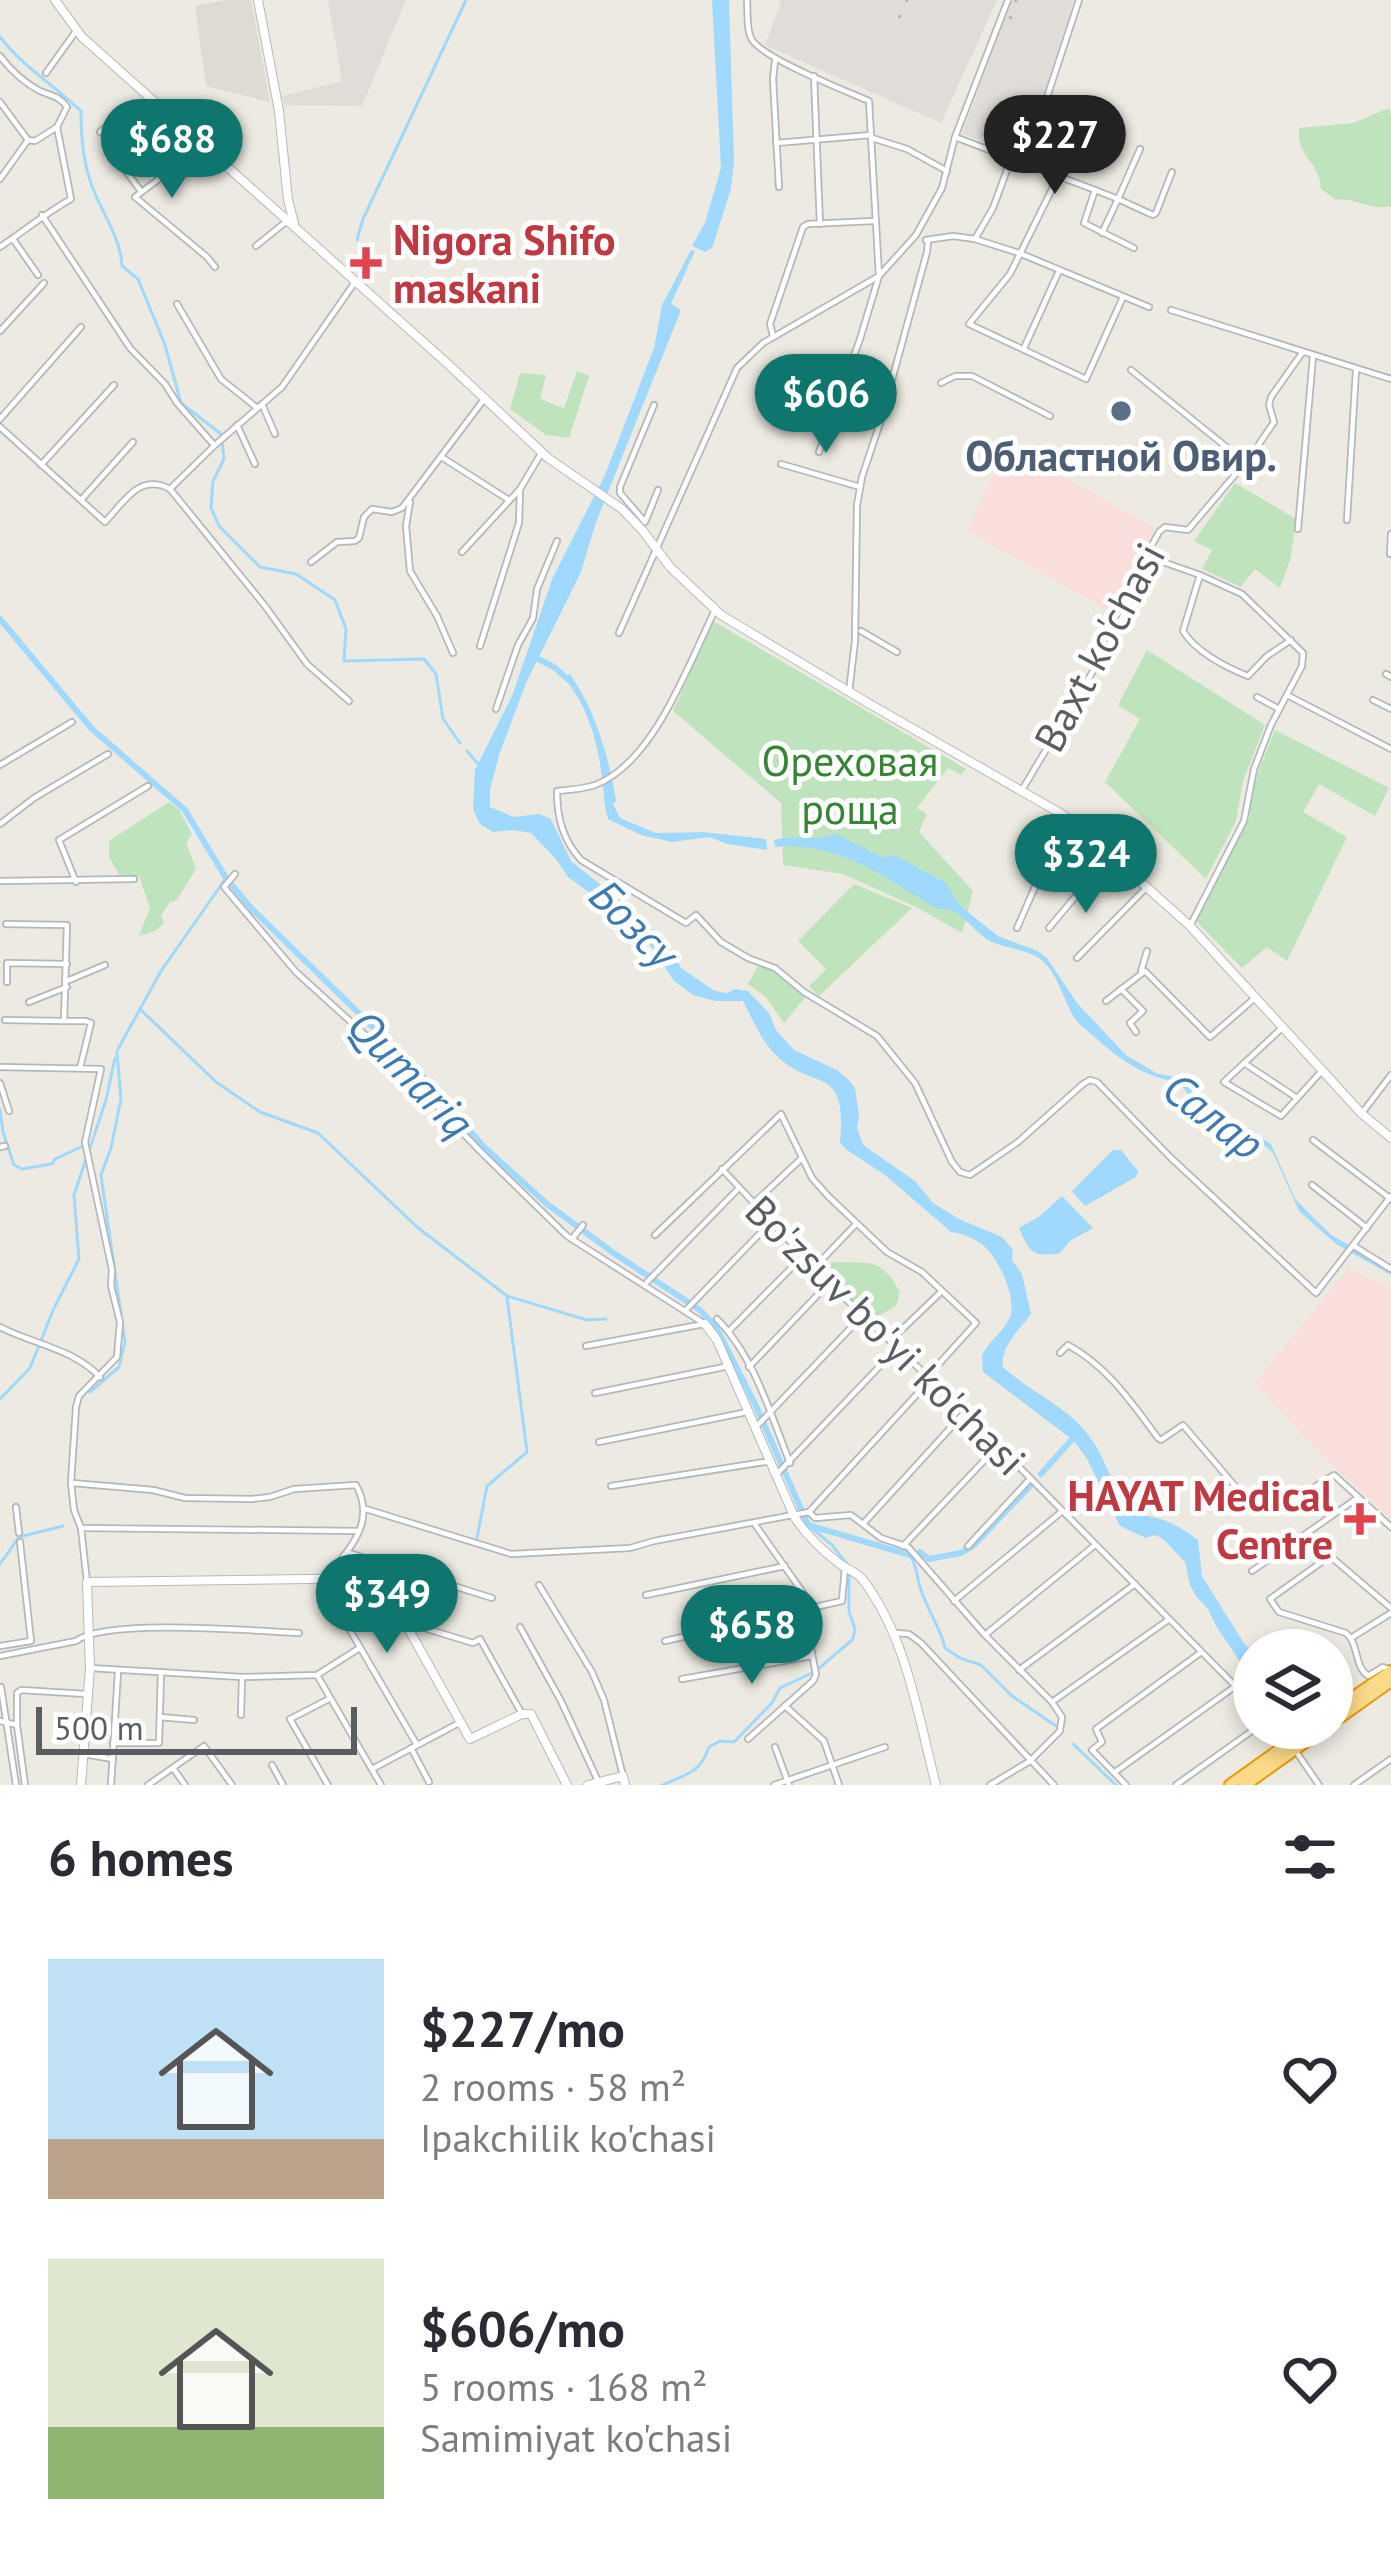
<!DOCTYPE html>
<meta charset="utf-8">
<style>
body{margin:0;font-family:"PT Sans",sans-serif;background:#f7f7f7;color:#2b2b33;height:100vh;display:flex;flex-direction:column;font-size:45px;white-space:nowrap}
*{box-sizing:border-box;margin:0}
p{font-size:39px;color:#7c7c81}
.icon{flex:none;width:66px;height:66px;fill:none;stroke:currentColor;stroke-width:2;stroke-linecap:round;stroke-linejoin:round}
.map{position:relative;height:1785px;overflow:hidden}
.side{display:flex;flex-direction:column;background:#fff;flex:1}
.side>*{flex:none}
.controls{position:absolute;left:1233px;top:1629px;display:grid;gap:24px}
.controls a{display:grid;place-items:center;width:120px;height:120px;border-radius:50%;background:#fff;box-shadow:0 6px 18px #0003;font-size:60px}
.scale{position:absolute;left:36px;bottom:30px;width:321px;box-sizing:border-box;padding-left:12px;border:6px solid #5a5e62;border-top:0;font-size:33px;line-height:42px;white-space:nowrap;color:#5a5e62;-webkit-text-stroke:9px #fff;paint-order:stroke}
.price{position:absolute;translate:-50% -102px;padding:0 27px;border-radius:42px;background:#0f766e;color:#fff;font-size:39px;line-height:78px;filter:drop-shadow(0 3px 6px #0008)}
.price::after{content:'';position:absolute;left:50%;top:72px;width:36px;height:27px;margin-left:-18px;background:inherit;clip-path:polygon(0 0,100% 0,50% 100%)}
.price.active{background:#222;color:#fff}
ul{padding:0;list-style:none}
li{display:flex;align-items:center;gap:36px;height:300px;padding:0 48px}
li span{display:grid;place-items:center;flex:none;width:336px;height:240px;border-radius:0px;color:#555}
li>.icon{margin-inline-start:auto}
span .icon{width:144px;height:144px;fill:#fffc;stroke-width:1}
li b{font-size:51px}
h2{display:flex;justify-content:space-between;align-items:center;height:144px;padding:0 48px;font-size:51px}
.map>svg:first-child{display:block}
</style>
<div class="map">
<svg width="1391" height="1785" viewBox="0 0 1391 1785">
<rect width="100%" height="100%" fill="#edeae1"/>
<g fill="#e0ddd9">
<path d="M328,0H406L362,106L284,105L282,96L342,81Z"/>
<path d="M779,0H997L941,123L765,45L781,2Z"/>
<path d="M1012,0H1074L1024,155L962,134Z"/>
</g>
<path fill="#dfdbd2" d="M227,0H251L270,102L206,86L195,6Z"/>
<g fill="#fadedc">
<path d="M1005,450H1010L1052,471L1154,527L1139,567L1116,615L967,531Z"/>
<path d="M1348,1269L1391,1288V1519L1323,1457L1255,1383Z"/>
</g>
<g fill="#bfe4bd">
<path d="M1389,108L1391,118V206C1370,212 1355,197 1336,200L1321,189C1320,161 1296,158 1299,128L1353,123Z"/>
<path d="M577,371L589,376L569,438L546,435L510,409L520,373L546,375L540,399L564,408Z"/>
<path d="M1235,483L1296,519L1291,557L1280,588L1255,569L1241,587L1202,569L1212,550L1194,541Z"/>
<path d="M713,621L966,769L961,775L948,768L917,808L927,814L919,832L973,891L962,933L918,908L843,874L783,865L781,803L673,711Z"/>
<path d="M1147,650L1265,725L1243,781L1236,821L1206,879L1105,782L1140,719L1118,705Z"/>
<path d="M1275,730L1389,788L1375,816L1319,784L1303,812L1347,837L1287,961L1267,947L1242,968L1195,920L1249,819L1251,789Z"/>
<path d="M169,802L179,810L192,834L186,843L196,869L177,900L170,902L161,916L164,923L155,931L139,936L150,908L139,876H120L109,857V841Z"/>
<path d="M854,884L912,908L819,996L809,986L826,969L798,941Z"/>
<path d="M758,966L775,969L806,996L784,1023L766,997L748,984Z"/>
<path d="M835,1262C871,1263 881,1258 900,1292L896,1306L873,1319L827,1279L823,1267Z"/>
</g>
<g fill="#a0d9fe">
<path d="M712,0H729L734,161L731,189L712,248L705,252L692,246L705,223L721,168Z"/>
<path d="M691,250L695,251L671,304L681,310L596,522L581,572L527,681L500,752L490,790V807L514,817L539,814L551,819L571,861L638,915L673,953L681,968L715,991L727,993L735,989L748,991L769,1013L776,1030L794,1050L837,1070L848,1079L855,1088L859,1115L857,1128L863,1145L915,1181L933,1203L959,1219L1002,1237L1013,1250L1012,1260L1022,1274L1031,1314C1020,1329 999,1348 1003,1367C1031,1393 1071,1408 1092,1440C1108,1463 1115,1496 1134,1515C1160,1515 1178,1525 1198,1540L1202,1576L1245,1645L1254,1651V1672L1239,1660L1216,1626L1208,1609L1196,1596L1190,1585L1185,1562L1163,1539L1155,1535L1146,1538L1120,1526L1087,1459L1074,1441L983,1372L982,1355C989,1341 1004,1331 1010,1317C1017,1298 999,1260 985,1247C975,1238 964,1234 951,1232L885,1175L847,1150L840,1143C848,1059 812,1095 773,1052C760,1038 752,1018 743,1001H715L693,995L674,981L648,942L609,907L568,877L556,859L531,833L512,830L493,832L480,824L473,809L475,770L512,696L553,577L605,475L654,348L662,305Z"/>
<path d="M570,674C596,711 609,758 616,801L613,804L620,818L656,833L703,832L766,839L767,850L727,844L709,837L672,842L641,835L608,819C603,802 604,787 601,770C597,738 585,702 564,678Z"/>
<path d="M837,834L884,858L895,855L946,883L959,905L998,936L1038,951L1047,958L1077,1003L1126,1055L1158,1074L1182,1078L1221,1124L1251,1132L1271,1144L1295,1199L1330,1234L1391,1270V1275L1336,1244L1299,1211L1273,1153C1258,1136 1238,1138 1219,1128C1202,1120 1191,1098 1180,1083C1146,1077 1122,1062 1097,1039C1091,1033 1081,1027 1076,1020C1063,1002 1058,969 1037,957C1024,949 1005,948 992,942C971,932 962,906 937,909C886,878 838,841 775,847L774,840C797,834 812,842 837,834Z"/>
<path d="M1113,1150H1121L1138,1171L1136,1177L1085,1206L1072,1191Z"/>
<path d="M1062,1196L1093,1228L1070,1241L1060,1253C1032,1258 1029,1251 1019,1228L1040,1216Z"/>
</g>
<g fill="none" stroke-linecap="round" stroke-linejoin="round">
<g stroke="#a0d9fe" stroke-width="3">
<path d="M0,37C21,65 55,86 81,111C81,136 83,163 92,186C102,214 120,235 122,266L138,279L165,345L181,403L221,434L224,459L213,481L211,508L219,526L260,567L296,574L335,600L346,629L344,661L424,659L436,674L443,719L460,743"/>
<path d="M357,240L363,219L466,0"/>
<path d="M467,751L480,766"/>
<path d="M140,1009L216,1082L260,1112L318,1133L417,1227L507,1296L587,1320L606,1319"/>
<path d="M118,1049L161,971L226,878"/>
<path d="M0,1110L3,1132L14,1165L22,1169L52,1164L55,1159L83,1146"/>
<path d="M90,1148L106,1100L115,1058"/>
<path d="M90,1392L119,1367L125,1342L101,1175L111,1148L121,1099L117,1052"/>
<path d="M0,1399L30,1368L54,1308L79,1259L74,1195L86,1159"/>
<path d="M808,1525L832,1545L847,1564"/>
<path d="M477,1538L487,1486L527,1452L507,1297"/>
<path d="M910,1555C916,1565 916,1572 919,1583C924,1606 940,1625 945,1648L960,1658L981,1665L1012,1696L1059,1728"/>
<path d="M0,1564L19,1537L63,1526"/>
<path d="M817,1670L853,1639L855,1629L849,1612V1576"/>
<path d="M1073,1744L1116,1785"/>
<path d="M662,1785C687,1774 700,1773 709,1747L720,1741L734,1742L772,1703L780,1688L812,1673"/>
</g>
<g stroke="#a0d9fe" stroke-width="6">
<path d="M0,619L91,728L185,810L226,878L251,908L420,1073L483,1146L547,1204L615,1254L700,1310L716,1327L755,1404L808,1525L910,1555"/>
<path d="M534,657L554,667L570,681"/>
<path d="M1041,1474L1075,1436"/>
<path d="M920,1552L929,1559L961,1553L973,1546L1031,1485"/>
</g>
<g stroke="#b4b8bc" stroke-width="8">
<g id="street">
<path d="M747,0C748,11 746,28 751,38C759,57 846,91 869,101L879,276L860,339L819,452"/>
<path d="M0,56C12,72 23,82 40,91C52,96 59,96 67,107L57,127L35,141L28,140"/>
<path d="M775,61L773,79L779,187"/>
<path d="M46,73L76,31"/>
<path d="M814,76L820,224"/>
<path d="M0,102L28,140"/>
<path d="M100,132L121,114L133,127L134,132L172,171"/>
<path d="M955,137L1095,190L1084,223L1134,248"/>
<path d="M872,138L907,149L947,171"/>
<path d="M776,143L871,135"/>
<path d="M111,151L140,190"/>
<path d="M1025,164L1079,0"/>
<path d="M1058,177L1010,274L969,324L1086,379L1123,297"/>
<path d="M0,179L28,140"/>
<path d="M1095,190L1118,199L1140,149"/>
<path d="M42,215L130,348L165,384L177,403L214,445"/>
<path d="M1102,233L1118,199L1153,215L1156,213L1172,172"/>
<path d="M13,239L38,275"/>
<path d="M975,239L993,208L1011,159"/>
<path d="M926,240L953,236L975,239L1019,253L1149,307"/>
<path d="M256,246L287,221"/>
<path d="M0,247C24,231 46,213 71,199L57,127"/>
<path d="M215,267L207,257L135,197L167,173L216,167L220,162"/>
<path d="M177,304L221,379L256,407"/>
<path d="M1171,310L1391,379"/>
<path d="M0,331L44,283"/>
<path d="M773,336L770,324L803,227L808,224L874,221"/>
<path d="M1024,348L1059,271"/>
<path d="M1131,370L1235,454L1239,464"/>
<path d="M941,383L955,376H972L1050,416"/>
<path d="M262,404L275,434"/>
<path d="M0,419L81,327"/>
<path d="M237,425L255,464"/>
<path d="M0,427L105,522C125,501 139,473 170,489L265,606L307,664L349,701"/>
<path d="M443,458L509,500"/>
<path d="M781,464L860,487"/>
<path d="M41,465L114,385"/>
<path d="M170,489L215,445L282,387L355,282"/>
<path d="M81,500L133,442"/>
<path d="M410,502L406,526L410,571L437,616L453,653"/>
<path d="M646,520L658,490"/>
<path d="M1347,520L1356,370"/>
<path d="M645,522L620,493V487L654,405"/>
<path d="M1298,529L1313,356"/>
<path d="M462,552L520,489"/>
<path d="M1390,554L1391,534"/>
<path d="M1146,556L1200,575L1242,594L1303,653L1302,666L1271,725L1254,769L1244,821L1190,926"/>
<path d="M311,562L337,542L355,541L359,538L364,517L372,509L392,512L402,508L485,398"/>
<path d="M1200,575L1183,631C1195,651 1225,667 1248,676L1267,656L1291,640"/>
<path d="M715,610C689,663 654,763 595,785C583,789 569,790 557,791C557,818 563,840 581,860L686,923L696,915L721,942L748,958L775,968L804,992L877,1036L915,1083L952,1162L960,1172L970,1175L1018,1142L1083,1084L1090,1080L1097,1082L1170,1157L1316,1293L1391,1196"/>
<path d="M861,631L897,652"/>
<path d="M619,633L737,368L763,343L879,276L916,235L942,188L955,137L1008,0"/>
<path d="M480,646L519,523L520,489L542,452"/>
<path d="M1386,674L1391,677"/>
<path d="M849,692L855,641L857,505L862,477L881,420L927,252L928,242L926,240"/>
<path d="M1287,695L1391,749"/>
<path d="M1257,697L1279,709"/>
<path d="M1373,700L1391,709"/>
<path d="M496,709L518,645L533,618L537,589L557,541"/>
<path d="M0,765L72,722"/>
<path d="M1022,790L1111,641L1142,575L1146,556L1159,532L1165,527L1188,530L1251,456L1274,422L1269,405L1271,397L1302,353"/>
<path d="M0,824L34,798L108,754"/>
<path d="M1073,862L1093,839"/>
<path d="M235,874L224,887L296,972L394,1061L480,1151L567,1236L705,1324"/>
<path d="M0,881L134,879"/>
<path d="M76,882L59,840L148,786"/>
<path d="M6,924L67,925L64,1021H86L91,1023L80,1068"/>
<path d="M1017,928L1052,848L1091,878L1049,928"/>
<path d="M1077,958L1145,889"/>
<path d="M1141,971L1147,951"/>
<path d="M67,981L105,965"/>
<path d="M7,982V963L67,964"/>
<path d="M1121,989L1143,1011L1130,1023L1136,1032"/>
<path d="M1106,1001L1145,971L1210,1037L1256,997"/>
<path d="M29,1002L67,987"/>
<path d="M5,1020L64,1021"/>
<path d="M1283,1027L1224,1082L1281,1116L1320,1073"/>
<path d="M1244,1063L1297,1098"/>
<path d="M0,1067L101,1069L85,1142L112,1270L111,1286L120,1322L117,1357L79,1396L76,1407L71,1483L74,1510L81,1528L87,1582"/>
<path d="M0,1083L9,1111"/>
<path d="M1362,1113L1391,1075"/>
<path d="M1313,1140L1391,1199"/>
<path d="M0,1147L5,1146"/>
<path d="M722,1169L829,1283L965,1412L1254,1705"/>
<path d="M1312,1185L1367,1228"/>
<path d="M754,1203L802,1158"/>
<path d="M655,1235L781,1114L812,1178L828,1196L887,1252L922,1272L976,1323L927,1377"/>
<path d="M572,1239L583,1225"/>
<path d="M1354,1246L1391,1269"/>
<path d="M815,1267L856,1224"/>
<path d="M647,1282L739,1188"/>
<path d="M685,1311L771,1222"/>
<path d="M717,1319C754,1356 771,1415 790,1463"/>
<path d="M0,1327C33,1344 74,1349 100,1377"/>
<path d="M729,1331L803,1256"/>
<path d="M890,1341L942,1291"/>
<path d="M586,1346L704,1324"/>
<path d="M1060,1353L1068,1345C1108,1367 1131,1402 1158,1438L1161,1440L1183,1425L1246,1499L1271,1489L1286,1505L1334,1475L1391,1527"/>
<path d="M749,1367L828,1284"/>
<path d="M595,1393L729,1366"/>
<path d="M756,1427L864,1314"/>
<path d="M599,1442L747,1412"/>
<path d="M777,1474L897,1348"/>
<path d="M72,1483L153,1490L185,1498L252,1499L270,1497L294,1489L356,1485C377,1523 349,1549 325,1579L326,1589L417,1745"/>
<path d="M611,1486L771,1461"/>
<path d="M16,1507L19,1533"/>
<path d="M366,1509L511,1554L630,1548L654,1541L809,1512L815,1518L851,1515L881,1538L908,1547L985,1635L1052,1702L1062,1717L1060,1731L1030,1761L990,1785"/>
<path d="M809,1512L930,1380"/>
<path d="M754,1523L813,1607"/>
<path d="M863,1524L964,1413"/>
<path d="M81,1528L358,1531"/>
<path d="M903,1546L997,1447"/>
<path d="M968,1546L1029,1480"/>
<path d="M349,1553L492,1598"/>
<path d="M1252,1571L1356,1499"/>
<path d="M539,1585L592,1672L604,1700L623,1776"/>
<path d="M646,1595L785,1566"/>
<path d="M954,1601L1060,1513"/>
<path d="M1391,1608L1330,1556L1270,1599L1279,1612L1346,1633C1359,1644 1354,1666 1368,1676L1383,1667L1391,1670"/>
<path d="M804,1610L816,1675L813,1681L785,1706L824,1741L839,1785"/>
<path d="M408,1623L473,1643L480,1639L522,1714"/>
<path d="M520,1627L561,1701L598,1781"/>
<path d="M896,1633L909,1634L921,1643L1054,1785"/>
<path d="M985,1635L1095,1545"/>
<path d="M1351,1638L1391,1613"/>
<path d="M665,1641L842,1601L845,1567"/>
<path d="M0,1646L31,1641L20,1542"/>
<path d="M0,1656L76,1641C106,1618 256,1631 299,1633"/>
<path d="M90,1668L242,1677L317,1675L358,1649"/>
<path d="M1019,1670L1135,1584"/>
<path d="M317,1675L381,1785"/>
<path d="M682,1679L812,1656"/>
<path d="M1,1687L16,1785"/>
<path d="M1052,1702L1168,1620"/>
<path d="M241,1715L242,1678"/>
<path d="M160,1717L194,1720"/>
<path d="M0,1721L17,1725L25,1785"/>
<path d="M17,1725V1693L21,1690L86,1694"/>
<path d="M1280,1728L1291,1741"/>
<path d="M748,1739L785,1706"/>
<path d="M113,1743H159L161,1672"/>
<path d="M775,1747L789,1785"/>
<path d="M411,1748L429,1782"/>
<path d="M1295,1750L1319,1785"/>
<path d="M83,1754L113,1759"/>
<path d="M272,1765L283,1785"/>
<path d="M173,1768L185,1785"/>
<path d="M372,1769L461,1722"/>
<path d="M1115,1772L1233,1688"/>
<path d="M111,1785L118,1671"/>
<path d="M148,1785L204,1746L232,1785"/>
<path d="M328,1785L290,1719L329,1699"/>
<path d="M774,1785L885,1747"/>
<path d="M1126,1785L1092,1750L1102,1742L1096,1729L1200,1653"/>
<path d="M1176,1785L1256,1728"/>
<path d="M1354,1785L1391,1759"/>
</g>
</g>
<g stroke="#b5b9be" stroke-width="10">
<g id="secondary">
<path d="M55,0L82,37L449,365L548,458L622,509L643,531L670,567L721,615L868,703L1060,813L1093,839L1190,926L1362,1114L1391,1138"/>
<path d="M258,0L279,111L288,200L294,223"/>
<path d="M705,1324L717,1340L794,1516C805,1534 823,1551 840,1564C848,1570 857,1572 863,1580C907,1638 918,1716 936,1785"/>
<path d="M81,1785L90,1668L87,1582L380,1578L470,1739L522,1714H531L567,1785"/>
<path d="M588,1785L623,1776L625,1785"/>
</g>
</g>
<g stroke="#eb9903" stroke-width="14">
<g id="highway">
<path d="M1332,1712L1391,1671"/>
<path d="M1332,1723L1391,1681"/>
<path d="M1230,1785L1310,1728"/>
<path d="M1245,1785L1325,1728"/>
</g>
</g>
<use href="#street" stroke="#fff" stroke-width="4.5"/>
<use href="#secondary" stroke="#fff" stroke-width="8"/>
<use href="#highway" stroke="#fbda89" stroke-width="10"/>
<g stroke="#b2b3b3" stroke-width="3" stroke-dasharray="3 15" stroke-linecap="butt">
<path d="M899,18L907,0"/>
<path d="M1010,19L1016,0"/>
</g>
</g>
<g fill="#e0444e" stroke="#fff" stroke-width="4.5">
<path d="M360 245h12v12h12v12h-12v12h-12v-12h-12v-12h12z"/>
<path d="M1354 1501h12v12h12v12h-12v12h-12v-12h-12v-12h12z"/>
</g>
<circle fill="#5c6f8a" stroke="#fff" stroke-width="4.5" cx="1121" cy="411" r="12"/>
<g text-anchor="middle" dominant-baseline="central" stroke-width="10" stroke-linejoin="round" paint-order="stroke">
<g font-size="42" font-weight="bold" fill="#be3a42" stroke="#fff" text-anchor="start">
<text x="393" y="239">Nigora Shifo<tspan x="393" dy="48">maskani</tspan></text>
<text x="1333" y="1495" text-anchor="end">HAYAT Medical<tspan x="1333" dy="48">Centre</tspan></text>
</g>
<g font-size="42" font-weight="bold" fill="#4e5e75" stroke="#fff">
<text x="1121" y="455">Областной Овир.</text>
</g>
<g font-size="42" fill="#5a5e62" stroke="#fff">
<text transform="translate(1099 647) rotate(-62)">Baxt ko'chasi</text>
<text transform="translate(886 1335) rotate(45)">Bo'zsuv bo'yi ko'chasi</text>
</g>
<g font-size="42" fill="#368536" stroke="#fff">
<text x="850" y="760">Ореховая<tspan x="850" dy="48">роща</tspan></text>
</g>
<g font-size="45" font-style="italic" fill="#3e79af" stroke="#fff">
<text transform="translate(635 923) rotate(45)">Бозсу</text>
<text transform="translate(412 1073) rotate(46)">Qumariq</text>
<text transform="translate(1214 1115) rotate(37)">Салар</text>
</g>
</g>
</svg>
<div class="controls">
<a><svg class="icon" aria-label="layers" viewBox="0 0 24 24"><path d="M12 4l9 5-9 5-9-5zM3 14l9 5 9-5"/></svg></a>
</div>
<div class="scale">500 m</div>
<b class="price active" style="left:1055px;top:197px">$227</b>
<b class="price" style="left:172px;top:201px">$688</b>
<b class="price" style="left:826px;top:456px">$606</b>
<b class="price" style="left:1086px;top:916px">$324</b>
<b class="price" style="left:387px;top:1656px">$349</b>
<b class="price" style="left:752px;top:1687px">$658</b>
</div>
<section class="side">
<h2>6 homes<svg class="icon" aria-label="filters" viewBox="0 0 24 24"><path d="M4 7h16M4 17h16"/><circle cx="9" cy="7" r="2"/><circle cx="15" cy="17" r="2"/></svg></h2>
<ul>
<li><span style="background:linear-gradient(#bfe0f5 75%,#b9a48a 0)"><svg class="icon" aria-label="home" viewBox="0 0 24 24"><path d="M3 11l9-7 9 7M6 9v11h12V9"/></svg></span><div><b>$227/mo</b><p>2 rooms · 58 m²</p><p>Ipakchilik ko'chasi</p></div><svg class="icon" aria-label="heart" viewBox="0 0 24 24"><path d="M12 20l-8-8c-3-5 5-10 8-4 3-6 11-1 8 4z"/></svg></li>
<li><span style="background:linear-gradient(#dfe7d0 70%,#8fb573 0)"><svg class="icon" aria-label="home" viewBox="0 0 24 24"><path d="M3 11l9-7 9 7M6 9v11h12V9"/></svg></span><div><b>$606/mo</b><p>5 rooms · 168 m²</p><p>Samimiyat ko'chasi</p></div><svg class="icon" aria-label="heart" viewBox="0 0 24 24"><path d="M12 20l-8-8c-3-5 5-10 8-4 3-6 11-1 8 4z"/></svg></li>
</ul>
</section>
